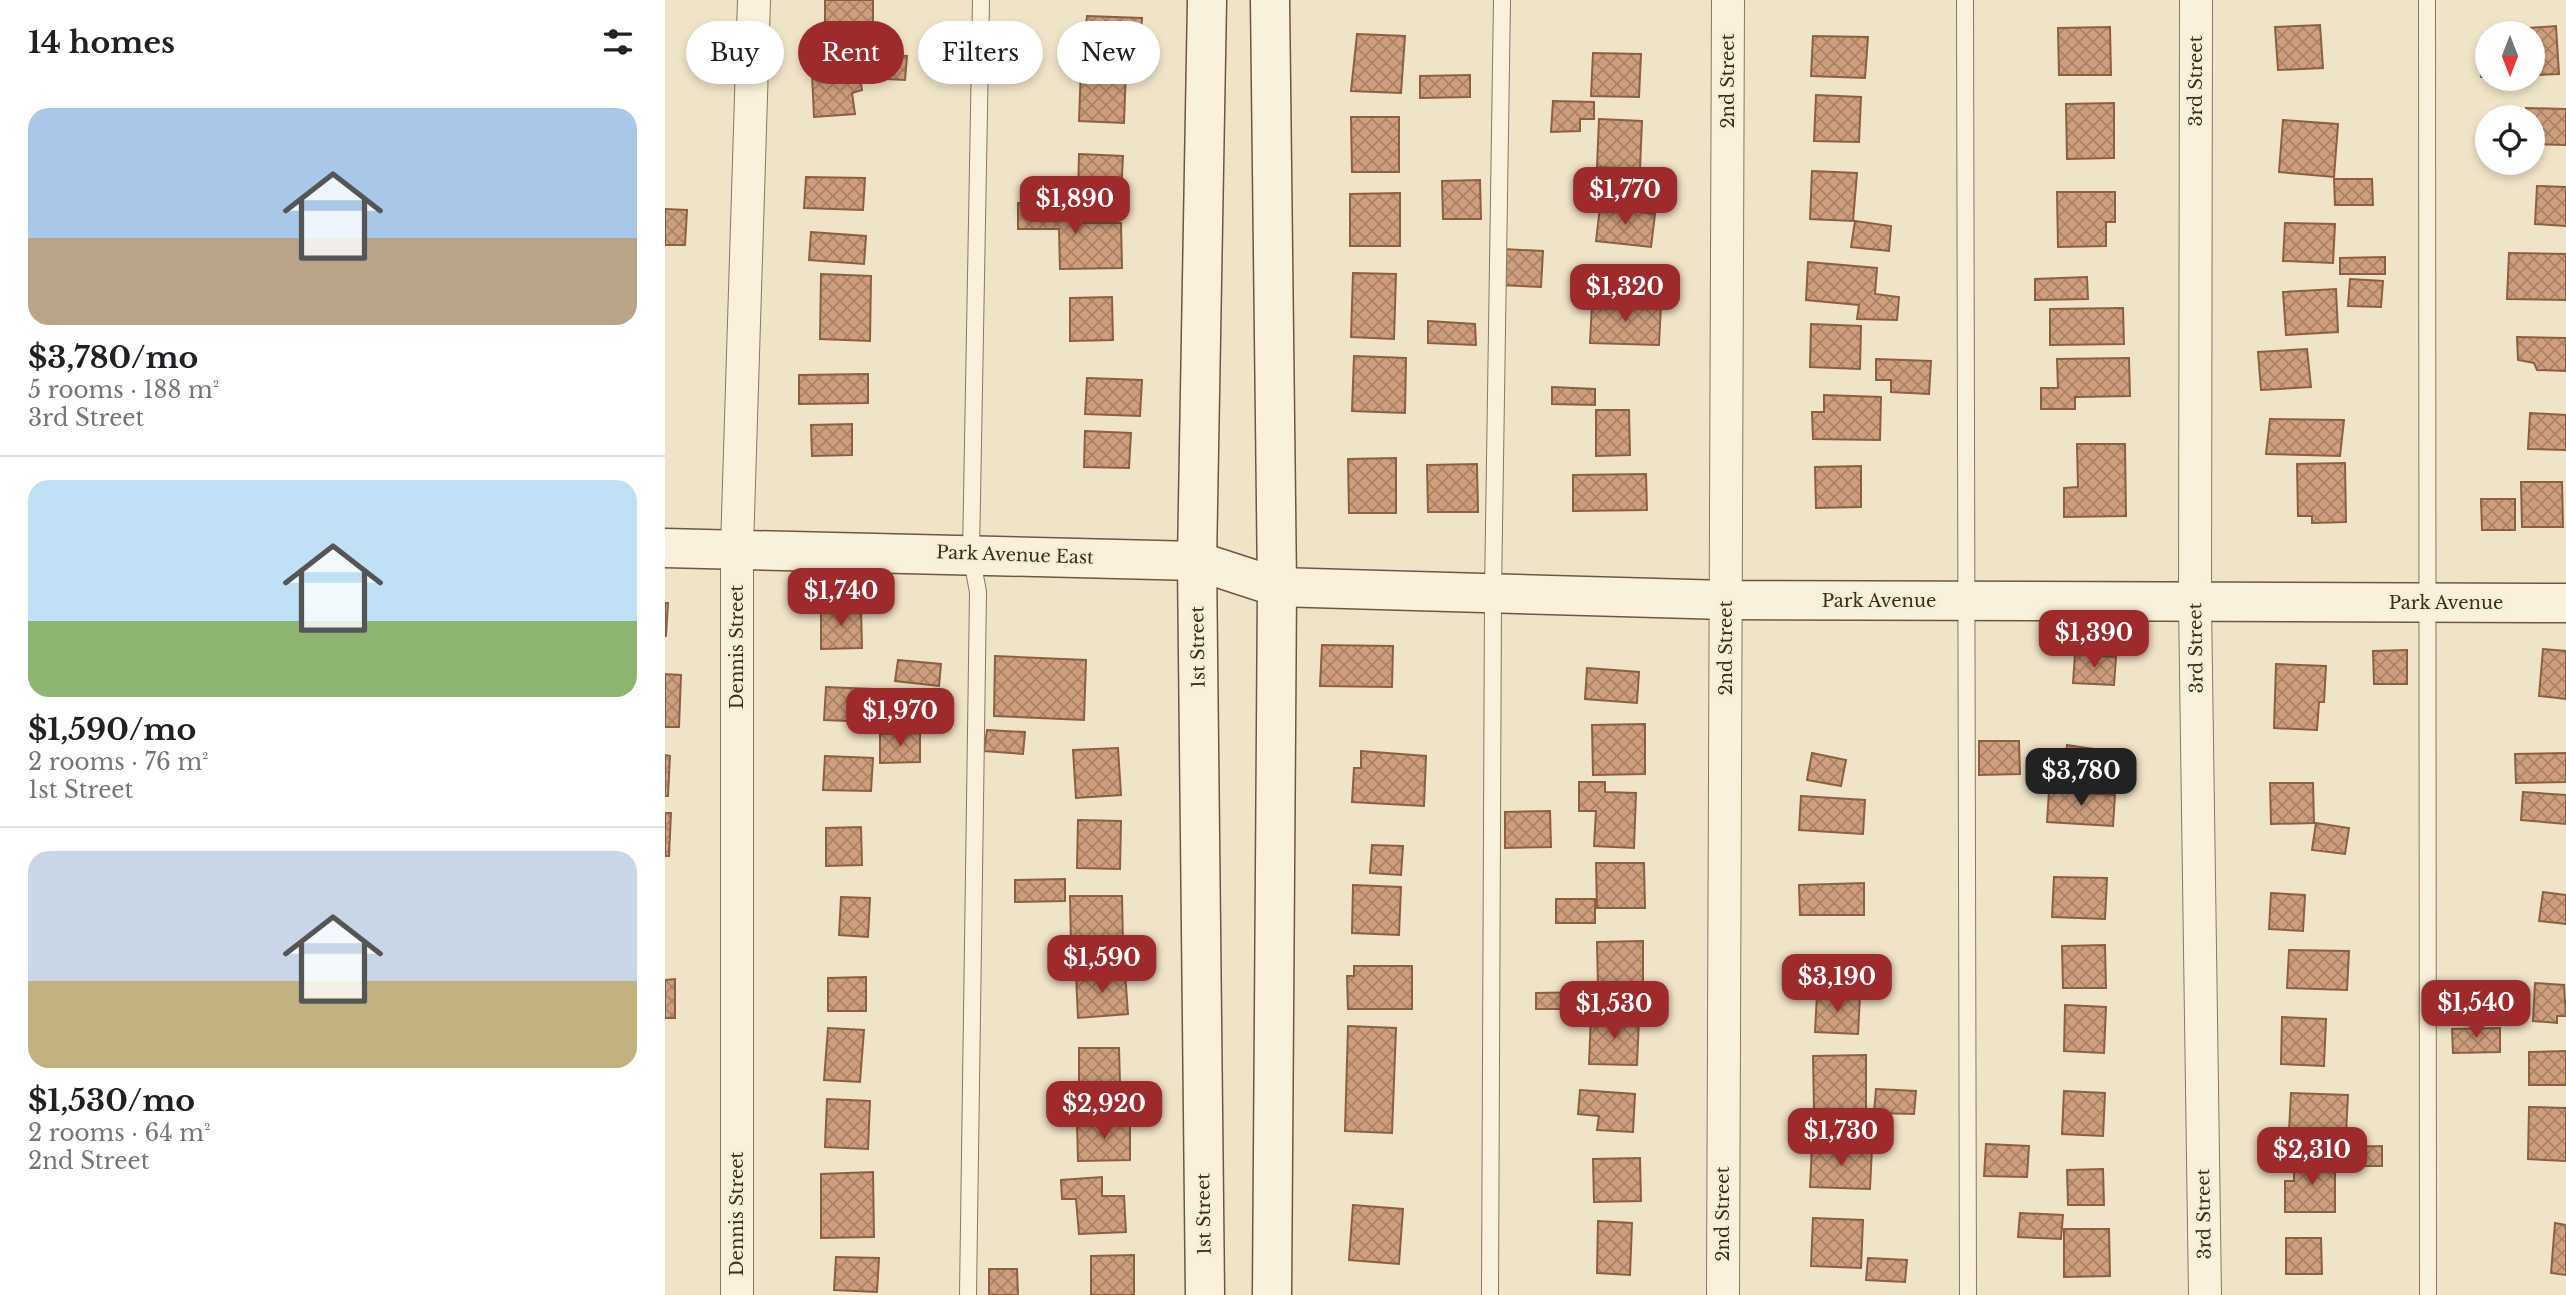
<!DOCTYPE html>
<meta charset="utf-8">
<style>
body{margin:0;font-family:"Libre Baskerville",serif;background:#f2f2f2;color:#202124;height:100vh;display:flex;flex-direction:column;font-size:26px;white-space:nowrap}
*{box-sizing:border-box;margin:0}
p{font-size:23px;color:#757577}
.icon{flex:none;width:38px;height:38px;fill:none;stroke:currentColor;stroke-width:2;stroke-linecap:round;stroke-linejoin:round}
.map{position:relative;flex:1;overflow:hidden}
.panel{display:flex;flex-direction:column;background:#fff;width:665px}
.panel>*{flex:none}
.hud{position:absolute;left:21px;top:21px;width:665px;height:63px;display:flex;gap:14px}
.needle{width:46px;rotate:180deg}
.controls{position:absolute;left:1810px;top:21px;display:grid;gap:14px}
.controls a{display:grid;place-items:center;width:70px;height:70px;border-radius:50%;background:#fff;box-shadow:0 4px 10px #0003;font-size:35px}
.price{position:absolute;translate:-50% -60px;padding:0 16px;border-radius:14px;background:#9e2a2b;color:#fff;font-size:23px;line-height:46px;filter:drop-shadow(0 2px 4px #0008)}
.price::after{content:'';position:absolute;left:50%;top:42px;width:21px;height:16px;margin-left:-10px;background:inherit;clip-path:polygon(0 0,100% 0,50% 100%)}
.price.active{background:#222;color:#fff}
ul{padding:0;list-style:none}
li{display:grid;align-content:center;gap:14px;height:371px;padding:0 28px}
li+li{border-top:2px solid #e0e0e0}
li span{display:grid;place-items:center;height:217px;border-radius:21px;color:#555}
li>.icon{margin-inline-start:auto}
span .icon{width:126px;height:126px;fill:#fffc;stroke-width:1}
li b{font-size:30px}
h2{display:flex;justify-content:space-between;align-items:center;height:84px;padding:0 28px;font-size:30px}
.pill{padding:0 24px;border-radius:32px;background:#fff;box-shadow:0 4px 10px #0003;font-size:24px;line-height:63px}
.pill.active{background:#9e2a2b;color:#fff}
main{display:flex;flex:1;min-height:0}
.map>svg:first-child{display:block}
</style>
<main>
<section class="panel">
<h2>14 homes<svg class="icon" aria-label="filters" viewBox="0 0 24 24"><path d="M4 7h16M4 17h16"/><circle cx="9" cy="7" r="2"/><circle cx="15" cy="17" r="2"/></svg></h2>
<ul>
<li><span style="background:linear-gradient(#a9c7e8 60%,#b9a48a 0)"><svg class="icon" aria-label="home" viewBox="0 0 24 24"><path d="M3 11l9-7 9 7M6 9v11h12V9"/></svg></span><div><b>$3,780/mo</b><p>5 rooms · 188 m²</p><p>3rd Street</p></div></li>
<li><span style="background:linear-gradient(#bfe0f5 65%,#8fb573 0)"><svg class="icon" aria-label="home" viewBox="0 0 24 24"><path d="M3 11l9-7 9 7M6 9v11h12V9"/></svg></span><div><b>$1,590/mo</b><p>2 rooms · 76 m²</p><p>1st Street</p></div></li>
<li><span style="background:linear-gradient(#c9d6e8 60%,#c2b280 0)"><svg class="icon" aria-label="home" viewBox="0 0 24 24"><path d="M3 11l9-7 9 7M6 9v11h12V9"/></svg></span><div><b>$1,530/mo</b><p>2 rooms · 64 m²</p><p>2nd Street</p></div></li>
</ul>
</section>
<div class="map">
<svg width="1901" height="1295" viewBox="0 0 1901 1295">
<defs>
<pattern id="building-cross-hatch" width="8" height="8" patternUnits="userSpaceOnUse" patternTransform="scale(1.75)"><rect width="8" height="8" fill="#cf9f7d"/><path d="M0 0l8 8M0 8l8-8" fill="none" stroke="#a98266"/></pattern>
</defs>
<rect width="100%" height="100%" fill="#f0e4c8"/>
<g fill="url(#building-cross-hatch)" stroke="#8d5f41" stroke-width="2">
<rect x="160" y="0" width="48" height="38"/>
<path d="M422,16L477,18L475,54L418,49Z"/>
<path d="M1655,25L1658,68L1613,70L1610,27Z"/>
<path d="M1891,26L1894,74L1867,75V33H1851V29Z"/>
<path d="M1445,27L1446,75H1394L1393,28Z"/>
<path d="M692,34L740,36L736,93L686,91Z"/>
<path d="M1148,36L1203,37L1200,78L1146,76Z"/>
<path d="M928,53L976,54L974,97L926,96Z"/>
<path d="M204,54L242,56L240,80L201,78Z"/>
<path d="M1815,56H1822V77H1816Z"/>
<path d="M416,66L461,68L459,123L414,121Z"/>
<path d="M194,71L197,90L187,93L190,114L149,117L147,74Z"/>
<path d="M805,75V97L755,98V76Z"/>
<path d="M1151,95L1196,97L1194,142L1149,141Z"/>
<path d="M888,101L929,102V119H915V131L886,132Z"/>
<path d="M1449,103V158L1402,159L1401,104Z"/>
<path d="M1861,108L1901,109V145L1867,144V117H1861Z"/>
<path d="M686,117H734V172H687Z"/>
<path d="M934,119L977,121L975,169L932,167Z"/>
<path d="M1618,120L1673,124L1669,177L1614,172Z"/>
<path d="M414,154L458,156L456,197L413,195Z"/>
<path d="M1147,171L1192,173L1188,221L1145,219Z"/>
<path d="M141,177L200,178L198,210L139,208Z"/>
<path d="M1669,179H1707L1708,205H1670Z"/>
<path d="M815,180L816,219H778L777,181Z"/>
<path d="M1872,186L1901,187V226L1870,224Z"/>
<path d="M1392,192H1450V222H1441V246L1393,247Z"/>
<path d="M735,193V246H685V194Z"/>
<path d="M408,202V223H456L457,268L395,269L394,229H353V203Z"/>
<path d="M935,207L990,214L986,247L931,241Z"/>
<path d="M0,209L22,210L20,245H0Z"/>
<path d="M1190,221L1226,226L1224,251L1186,247Z"/>
<path d="M1620,223L1670,224L1668,263L1618,261Z"/>
<path d="M146,232L201,236L199,264L144,260Z"/>
<path d="M838,249L878,251L876,287L836,285Z"/>
<path d="M1844,253L1901,254V300L1842,299Z"/>
<path d="M1720,257V274H1675V258Z"/>
<path d="M1143,262L1212,268L1210,294L1234,297L1232,320L1192,319L1194,305L1141,300Z"/>
<path d="M688,273L731,274L729,339L686,337Z"/>
<path d="M156,274L206,276L205,341L155,339Z"/>
<path d="M1422,277L1423,299L1370,300V279Z"/>
<path d="M1685,279L1718,281L1716,307L1683,306Z"/>
<path d="M1671,289L1673,332L1621,335L1618,292Z"/>
<path d="M447,297L448,340L405,341V298Z"/>
<path d="M927,303L996,305L994,345L925,343Z"/>
<path d="M1458,308L1459,344L1385,345V309Z"/>
<path d="M763,321L810,324L811,345L763,343Z"/>
<path d="M1146,324L1196,326L1195,369L1145,367Z"/>
<path d="M1852,337L1901,338V371L1872,370L1869,363L1853,360Z"/>
<path d="M1642,349L1646,387L1596,390L1593,352Z"/>
<path d="M689,356L741,358L740,413L687,411Z"/>
<path d="M1464,358L1465,396L1410,397V409H1376V388H1393L1392,359Z"/>
<path d="M1211,359L1266,361L1264,394L1226,392V380H1211Z"/>
<path d="M203,374V403L134,404V375Z"/>
<path d="M422,378L477,380L475,416L420,414Z"/>
<path d="M887,387L930,389V405L887,404Z"/>
<path d="M1159,395L1216,397L1215,440L1148,439L1147,412H1159Z"/>
<path d="M931,410H964L965,455L931,456Z"/>
<path d="M1865,413L1901,415V450L1863,449Z"/>
<path d="M1605,419L1679,420L1675,456L1601,454Z"/>
<path d="M187,424V455L147,456L146,425Z"/>
<path d="M420,431L466,433L464,468L419,467Z"/>
<path d="M1412,444H1460L1461,516L1399,517V488L1413,487Z"/>
<path d="M731,458V513H684L683,459Z"/>
<path d="M1680,463L1681,522L1647,523V516H1633L1632,464Z"/>
<path d="M812,464L813,512H763L762,465Z"/>
<path d="M1196,466V507L1151,508L1150,467Z"/>
<path d="M981,474L982,510L908,511V475Z"/>
<path d="M1856,482H1897L1898,527H1857Z"/>
<path d="M1816,499H1850V530H1817Z"/>
<path d="M0,603H3L1,636H0Z"/>
<path d="M156,608H196L197,648L156,649Z"/>
<path d="M657,645L728,646L727,687L655,686Z"/>
<path d="M1878,649L1901,651V699L1874,696Z"/>
<path d="M1742,650V684H1709L1708,651Z"/>
<path d="M1410,654L1451,657L1449,685L1408,683Z"/>
<path d="M330,656L421,660L419,720L329,716Z"/>
<path d="M233,660L276,664L274,686L230,681Z"/>
<path d="M1611,664L1661,666L1659,702H1654L1652,730L1609,728Z"/>
<path d="M922,668L974,672L972,703L920,699Z"/>
<path d="M0,674L16,675L14,727H0Z"/>
<path d="M161,687L207,689L205,722L159,720Z"/>
<path d="M980,724V774L928,775L927,725Z"/>
<path d="M322,730L360,732L358,754L319,751Z"/>
<path d="M255,733V762L215,763V734Z"/>
<path d="M1314,741H1354L1355,774L1314,775Z"/>
<path d="M1402,745L1450,752L1448,776L1400,769Z"/>
<path d="M453,748L456,795L411,798L408,750Z"/>
<path d="M696,751L761,756L759,806L687,802L689,768H696Z"/>
<path d="M1147,753L1181,760L1176,786L1142,780Z"/>
<path d="M1901,753V782L1851,783L1850,754Z"/>
<path d="M0,755L5,756L3,796H0Z"/>
<path d="M160,756L208,758L206,791L158,790Z"/>
<path d="M914,782H940V792L971,793L969,848L929,846L931,811H914Z"/>
<path d="M1605,783H1648L1649,823L1606,824Z"/>
<path d="M1384,791L1450,795L1448,826L1382,822Z"/>
<path d="M1858,792L1901,795V824L1856,820Z"/>
<path d="M1136,796L1200,800L1198,834L1134,830Z"/>
<path d="M885,811L886,847L840,848V812Z"/>
<path d="M0,813H6L4,856H0Z"/>
<path d="M413,820L456,821L455,869L412,868Z"/>
<path d="M1651,823L1684,828L1680,854L1647,850Z"/>
<path d="M196,827L197,865L161,866V828Z"/>
<path d="M707,845L738,846L736,875L705,873Z"/>
<path d="M931,863H979L980,908H932Z"/>
<path d="M1389,877L1442,878L1440,919L1387,917Z"/>
<path d="M400,879V901L350,902V880Z"/>
<path d="M1199,883V915H1135L1134,885Z"/>
<path d="M688,885L736,887L734,935L687,933Z"/>
<path d="M1878,892L1901,895V924L1874,921Z"/>
<path d="M1606,893L1640,895L1638,931L1604,929Z"/>
<path d="M405,896H457L458,943L406,944Z"/>
<path d="M176,897L205,898L203,937L174,935Z"/>
<rect x="891" y="899" width="39" height="24"/>
<path d="M978,941V987H933L932,942Z"/>
<path d="M1440,945L1441,988H1398L1397,946Z"/>
<path d="M1624,950L1684,951L1682,990L1622,988Z"/>
<path d="M689,966H747V1009H683L682,976H689Z"/>
<path d="M460,972L463,1014L413,1018L411,975Z"/>
<path d="M201,977V1011H163V978Z"/>
<path d="M10,979V1018H0V980Z"/>
<path d="M1870,983L1899,985L1901,1016H1892V1023L1868,1021Z"/>
<path d="M923,992L924,1009H871V993Z"/>
<path d="M1152,994L1195,996L1193,1034L1150,1032Z"/>
<path d="M1400,1005L1441,1007L1439,1053L1399,1051Z"/>
<path d="M926,1016L974,1018L972,1065L924,1064Z"/>
<path d="M1617,1017L1661,1019L1659,1066L1616,1064Z"/>
<path d="M683,1026L731,1028L727,1133L680,1131Z"/>
<path d="M163,1028L199,1030L195,1082L159,1080Z"/>
<path d="M1835,1028V1052L1788,1053L1787,1029Z"/>
<path d="M414,1048H454L455,1084H414Z"/>
<path d="M1901,1051V1085H1864V1052Z"/>
<path d="M1201,1055V1110L1149,1111L1148,1056Z"/>
<path d="M1211,1089L1251,1091L1249,1114L1209,1113Z"/>
<path d="M915,1090L970,1094L968,1132L932,1130L934,1116L913,1114Z"/>
<path d="M1399,1091L1440,1093L1438,1136L1397,1134Z"/>
<path d="M1626,1093L1683,1095L1681,1133L1624,1131Z"/>
<path d="M162,1099L205,1101L203,1149L160,1147Z"/>
<path d="M1864,1107L1901,1108V1161L1863,1159Z"/>
<path d="M465,1122V1160L413,1161L412,1123Z"/>
<path d="M1321,1144L1364,1146L1362,1177L1319,1176Z"/>
<path d="M1147,1146L1207,1148L1205,1189L1145,1187Z"/>
<path d="M1717,1146V1166H1677L1676,1147Z"/>
<path d="M975,1158L976,1201L929,1202L928,1159Z"/>
<path d="M1670,1159V1212H1620V1181H1629V1160Z"/>
<path d="M1438,1169L1439,1205H1403L1402,1170Z"/>
<path d="M208,1172L209,1237L156,1238V1174Z"/>
<path d="M437,1177V1196H459L461,1232L414,1234L411,1199H397L396,1180Z"/>
<path d="M688,1205L738,1209L734,1264L684,1260Z"/>
<path d="M1355,1213L1398,1215L1396,1239L1353,1237Z"/>
<path d="M1148,1218L1198,1220L1196,1268L1146,1266Z"/>
<path d="M933,1221L967,1223L965,1275L932,1273Z"/>
<path d="M1890,1223L1901,1225V1275L1886,1273Z"/>
<path d="M1399,1229H1444L1445,1276L1399,1277Z"/>
<path d="M1621,1238H1656L1657,1274H1621Z"/>
<path d="M469,1255V1295H426V1256Z"/>
<path d="M171,1257L214,1258L212,1292L169,1290Z"/>
<path d="M1203,1258L1242,1260L1240,1282L1201,1280Z"/>
<path d="M324,1269H352L353,1295H324Z"/>
</g>
<g fill="none" stroke-linecap="round" stroke-linejoin="round">
<g stroke="#8d765c" stroke-width="18">
<g id="lane">
<path d="M1300,0L1303,1295"/>
<path d="M1762,0L1763,1295"/>
<path d="M303,1295L313,592L306,554L316,0"/>
<path d="M825,1295L828,593L837,0"/>
</g>
</g>
<g stroke="#8d765c" stroke-width="34">
<g id="street">
<path d="M1531,0L1530,603L1540,1295"/>
<path d="M72,1295V548L89,0"/>
<path d="M1058,1295L1063,0"/>
</g>
</g>
<g stroke="#6f573f" stroke-width="41">
<g id="secondary">
<path d="M605,0L612,587L607,1295"/>
<path d="M0,548L532,561L612,587L1061,600L1901,603"/>
<path d="M540,1295L532,561L542,0"/>
</g>
</g>
<use href="#lane" stroke="#faf1dc" stroke-width="16"/>
<use href="#street" stroke="#faf1dc" stroke-width="32"/>
<use href="#secondary" stroke="#faf1dc" stroke-width="38"/>
</g>
<g text-anchor="middle" dominant-baseline="central" stroke-width="5" stroke-linejoin="round" paint-order="stroke">
<g font-size="18" fill="#3d2e20" stroke="#f7eed8">
<text transform="translate(1063 81) rotate(-90)">2nd Street</text>
<text transform="translate(1531 81) rotate(-90)">3rd Street</text>
<text transform="translate(350 555) rotate(2)">Park Avenue East</text>
<text x="1214" y="601">Park Avenue</text>
<text x="1781" y="603">Park Avenue</text>
<text transform="translate(72 647) rotate(-90)">Dennis Street</text>
<text transform="translate(533 647) rotate(-91)">1st Street</text>
<text transform="translate(1061 648) rotate(-90)">2nd Street</text>
<text transform="translate(1531 648) rotate(-91)">3rd Street</text>
<text transform="translate(72 1214) rotate(-90)">Dennis Street</text>
<text transform="translate(539 1214) rotate(-91)">1st Street</text>
<text transform="translate(1058 1214) rotate(-90)">2nd Street</text>
<text transform="translate(1539 1214) rotate(-91)">3rd Street</text>
</g>
</g>
</svg>
<div class="controls">
<a><svg class="needle" viewBox="-14 -14 28 28"><path d="M0-13l5 13h-10z" fill="#e53935"/><path d="M0 13l5-13h-10z" fill="#757577"/></svg></a>
<a><svg class="icon" aria-label="locate" viewBox="0 0 24 24"><circle cx="12" cy="12" r="6"/><path d="M12 2v4M12 18v4M2 12h4M18 12h4"/></svg></a>
</div>
<b class="price" style="left:960px;top:227px">$1,770</b>
<b class="price" style="left:410px;top:236px">$1,890</b>
<b class="price" style="left:960px;top:324px">$1,320</b>
<b class="price" style="left:176px;top:628px">$1,740</b>
<b class="price" style="left:1429px;top:670px">$1,390</b>
<b class="price" style="left:235px;top:748px">$1,970</b>
<b class="price active" style="left:1416px;top:808px">$3,780</b>
<b class="price" style="left:437px;top:995px">$1,590</b>
<b class="price" style="left:1172px;top:1014px">$3,190</b>
<b class="price" style="left:1811px;top:1040px">$1,540</b>
<b class="price" style="left:949px;top:1041px">$1,530</b>
<b class="price" style="left:439px;top:1141px">$2,920</b>
<b class="price" style="left:1176px;top:1168px">$1,730</b>
<b class="price" style="left:1647px;top:1187px">$2,310</b>
<div class="hud">
<a class="pill">Buy</a>
<a class="pill active">Rent</a>
<a class="pill">Filters</a>
<a class="pill">New</a>
</div>
</div>
</main>
